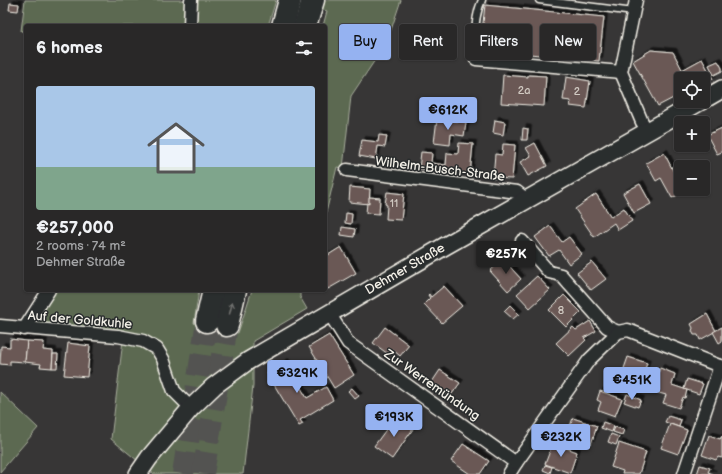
<!DOCTYPE html>
<meta charset="utf-8">
<style>
body{margin:0;font-family:"Balsamiq Sans",sans-serif;background:#313030;color:#f1f3f6;height:100vh;display:flex;flex-direction:column;font-size:15px;white-space:nowrap}
*{box-sizing:border-box;margin:0}
p{font-size:13px;color:#a5a6a8}
.icon{flex:none;width:22px;height:22px;fill:none;stroke:currentColor;stroke-width:2;stroke-linecap:round;stroke-linejoin:round}
.map{position:relative;flex:1;overflow:hidden}
.details{position:absolute;left:24px;top:24px;width:303px;height:268px;display:flex;flex-direction:column;background:#292828;border-radius:4px;box-shadow:0 1px 3px #0004,0 0 0 1px #454445}
.details>*{flex:none}
.banner{position:absolute;left:339px;top:24px;width:323px;height:36px;display:flex;gap:8px}
.buttons{position:absolute;left:674px;top:72px;display:grid;gap:8px}
.buttons a{display:grid;place-items:center;width:36px;height:36px;border-radius:4px;background:#292828;box-shadow:0 1px 3px #0004,0 0 0 1px #454445;font-size:20px}
.price{position:absolute;translate:-50% -34px;padding:0 9px;border-radius:4px;background:#95b2f1;color:#111;font-size:13px;line-height:26px;filter:drop-shadow(0 1px 2px #0008)}
.price::after{content:'';position:absolute;left:50%;top:24px;width:12px;height:9px;margin-left:-6px;background:inherit;clip-path:polygon(0 0,100% 0,50% 100%)}
.price.on{background:#222;color:#fff}
ul{padding:0;list-style:none}
li{display:grid;align-content:center;gap:8px;height:212px;padding:0 12px}
li span{display:grid;place-items:center;height:124px;border-radius:4px;color:#555}
li>.icon{margin-inline-start:auto}
span .icon{width:72px;height:72px;fill:#fffc;stroke-width:1}
li b{font-size:17px}
h2{display:flex;justify-content:space-between;align-items:center;height:48px;padding:0 12px;font-size:17px}
.tag{padding:0 14px;border-radius:4px;background:#292828;box-shadow:0 1px 3px #0004,0 0 0 1px #454445;font-size:14px;line-height:36px}
.tag.on{background:#95b2f1;color:#111}
.map>svg:first-child{display:block}
</style>
<div class="map">
<svg width="722" height="474" viewBox="0 0 722 474">
<defs>
<filter id="shadow"><feDropShadow dx="3.5" dy="-3.5" stdDeviation="0" flood-color="#0009"/></filter>
</defs>
<rect width="100%" height="100%" fill="#373636"/>
<filter id="ink" filterUnits="userSpaceOnUse"><feTurbulence type="fractalNoise" baseFrequency=".025" numOctaves="2"/><feDisplacementMap in="SourceGraphic" scale="8" xChannelSelector="R" yChannelSelector="G"/><feConvolveMatrix kernelMatrix="1 2 1 2 8 2 1 2 1" color-interpolation-filters="sRGB"/></filter>
<g filter="url(#ink)">
<g fill="#5b6951" stroke="#a8ad9c">
<path d="M25,0H276L268,26H26V32L21,31Z"/>
<path d="M285,0H401L387,42L351,96L343,168L337,167L325,217V26H323L327,11Z"/>
<path d="M45,290H199L194,323L238,333L252,290H300V297L307,309L253,341V386L243,474H154L111,439L124,332L22,323Z"/>
<path d="M0,392L38,428L0,472Z"/>
</g>
<g fill="#6a5855" stroke="#f4f1e8" filter="url(#shadow)">
<path d="M10,3L19,4L18,11L9,10Z"/>
<path d="M485,5L604,17L599,61L480,49Z"/>
<path d="M651,50L673,52L687,79H681V94L658,106L633,61Z"/>
<path d="M702,59L713,79L703,84V79H687L682,70Z"/>
<path d="M718,61L722,68V71L714,75L709,65Z"/>
<path d="M503,75L528,77V75L546,76L544,106L501,103Z"/>
<path d="M566,77L590,81L586,108L570,106L571,101L563,100Z"/>
<path d="M437,119L466,122L464,136L451,134L450,145L434,143Z"/>
<path d="M495,120L505,122L503,135L493,133Z"/>
<path d="M523,128L528,129L527,140H522Z"/>
<path d="M722,128V152L717,154L707,135Z"/>
<path d="M379,135L387,136L385,147L378,146L376,159L359,156L362,140L378,142Z"/>
<path d="M459,143L473,144L470,174L419,169L421,152L432,153L431,163L446,165L447,153L458,154Z"/>
<path d="M535,143L547,166L528,176L520,162L531,156L526,148Z"/>
<path d="M503,144L515,145L512,179L493,178L495,154L502,155Z"/>
<path d="M664,153L677,178L681,176V189H689L672,198L661,178L656,181L646,163Z"/>
<path d="M640,184L651,204L634,213L623,193Z"/>
<path d="M350,187L370,189L369,204L349,202Z"/>
<path d="M387,192L404,194L401,220L386,219L387,205L385,204Z"/>
<path d="M596,194L611,217L624,208L632,221L618,230L614,223L594,237L575,209Z"/>
<path d="M369,197L380,198L379,214L366,213L367,203L369,204Z"/>
<path d="M346,213L352,214L351,224L345,223Z"/>
<path d="M550,226L562,242L569,237L582,254L569,264L559,250L549,256L535,237Z"/>
<path d="M342,227L355,229L354,237L341,235Z"/>
<path d="M341,247L356,273L328,289L325,284V257Z"/>
<path d="M503,259L521,279L508,291L490,271Z"/>
<path d="M592,262L606,279L591,290L577,273Z"/>
<path d="M537,276L550,290L530,308L517,294Z"/>
<path d="M444,286L462,306L442,323L424,304L430,298L428,295L429,294L431,297Z"/>
<path d="M564,295L581,312L566,327L549,310Z"/>
<path d="M510,305L519,314L513,319L504,311Z"/>
<path d="M707,314L716,331L700,340L698,335H694L692,331L693,328L691,324Z"/>
<path d="M590,321L596,331L584,338L586,340L569,356L556,343L573,327L576,330Z"/>
<path d="M385,327L409,345L400,356L392,349L388,354L373,343Z"/>
<path d="M722,327V341L719,343L713,332Z"/>
<path d="M329,335L354,375L334,388L309,347Z"/>
<path d="M10,339L27,341L25,362L10,361V365L0,364L1,346L10,347Z"/>
<path d="M27,341L44,342L43,350L53,351L52,368L40,367L41,364L25,362Z"/>
<path d="M68,343L90,346L87,377L64,375Z"/>
<path d="M53,354H58L57,368H52Z"/>
<path d="M628,357L647,363L639,387L620,380Z"/>
<path d="M285,362L307,398L326,387L333,400L300,420L303,424L299,426L267,373Z"/>
<path d="M660,368L675,374L672,385L687,390L685,398L683,397L679,408L663,403L666,395L652,391Z"/>
<path d="M440,370L460,383L449,398L430,385Z"/>
<path d="M642,377L648,379L644,390L639,388Z"/>
<path d="M687,379L703,384L699,394L684,389Z"/>
<path d="M352,388L359,396L355,399L348,391Z"/>
<path d="M600,391L622,399L615,416L598,410L601,402L597,400Z"/>
<path d="M627,394L641,400L638,407L624,402Z"/>
<path d="M396,416L413,429L392,459L374,446Z"/>
<path d="M668,416L681,420L679,427L665,422Z"/>
<path d="M573,418L597,426L591,444L577,439L576,444L565,440Z"/>
<path d="M603,422L614,426L612,432L601,428Z"/>
<path d="M670,424L687,430L678,454L661,448Z"/>
<path d="M615,427L624,430L622,435L613,432Z"/>
<path d="M611,434L619,437L616,445L608,442Z"/>
<path d="M709,435L720,439L722,436V458L718,457L716,460L702,455Z"/>
<path d="M553,443L577,452L570,473L545,464Z"/>
<path d="M619,443L646,452L639,474H622L623,471L611,467Z"/>
<path d="M463,444L489,461L480,474H470L451,461Z"/>
<path d="M545,465L552,467L550,473L543,470Z"/>
<path d="M700,465L710,468L708,472L713,474H697Z"/>
</g>
<g fill="none" stroke-linecap="round" stroke-linejoin="round">
<g stroke="#535251" stroke-width="22" stroke-dasharray="22 11" stroke-linecap="butt">
<path d="M183,474L207,321"/>
<path d="M203,474L227,325"/>
</g>
<g stroke="#f4f1e8" stroke-width="9">
<g id="lane">
<path d="M539,0L634,12"/>
<path d="M476,59C474,40 474,17 482,0"/>
</g>
</g>
<g stroke="#f4f1e8" stroke-width="15">
<g id="street">
<path d="M636,0L621,72L642,122L648,131"/>
<path d="M190,26L191,0"/>
<path d="M476,59L621,72"/>
<path d="M347,170L517,192L527,200"/>
<path d="M522,241L549,272L561,275L607,327L618,332"/>
<path d="M329,313L348,343L516,463L509,474"/>
<path d="M0,326L118,336L143,341L157,349L163,359L174,391L191,408"/>
<path d="M24,329L49,290"/>
<path d="M516,463L589,360L618,332L628,330L722,367"/>
<path d="M684,474L720,366"/>
</g>
</g>
<g stroke="#f4f1e8" stroke-width="20">
<g id="secondary">
<path d="M703,100L722,89"/>
<path d="M138,474L149,458L191,408L214,386L248,361L445,246L701,101"/>
</g>
</g>
<g stroke="#f4f1e8" stroke-width="25">
<g id="highway">
<path d="M283,26L290,0"/>
<path d="M305,26L313,0"/>
<path d="M207,321L214,290"/>
<path d="M227,325L235,290"/>
</g>
</g>
<use href="#lane" stroke="#2a2d2e" stroke-width="6"/>
<use href="#street" stroke="#2a2d2e" stroke-width="12"/>
<use href="#secondary" stroke="#2a2d2e" stroke-width="17"/>
<use href="#highway" stroke="#2a2d2e" stroke-width="22"/>
</g>
<defs><path id="oneway-shaft" d="M-6 0H5M1.5-3L5.5 0L1.5 3" fill="none" stroke-width="1.6" stroke-linecap="round" stroke-linejoin="round"/></defs>
<use stroke="#71726f" href="#oneway-shaft" transform="translate(231 308) rotate(-76)"/>
</g>
<g text-anchor="middle" dominant-baseline="central" stroke-width="3" stroke-linejoin="round" paint-order="stroke">
<g font-size="11" fill="#d2cbc3">
<text x="524" y="90">2a</text>
<text x="577" y="91">2</text>
<text x="394" y="203">11</text>
<text x="561" y="310">8</text>
</g>
<g font-size="13" fill="#f4f1e8" stroke="#2a2d2e">
<text transform="translate(440 169) rotate(7)">Wilhelm-Busch-Straße</text>
<text transform="translate(405 269) rotate(-30)">Dehmer Straße</text>
<text transform="translate(80 320) rotate(5)">Auf der Goldkuhle</text>
<text transform="translate(432 385) rotate(35)">Zur Werremündung</text>
</g>
</g>
</svg>
<div class="buttons">
<a><svg class="icon" aria-label="locate" viewBox="0 0 24 24"><circle cx="12" cy="12" r="6"/><path d="M12 2v4M12 18v4M2 12h4M18 12h4"/></svg></a>
<a>+</a>
<a>−</a>
</div>
<b class="price" style="left:448px;top:131px">€612K</b>
<b class="price on" style="left:506px;top:275px">€257K</b>
<b class="price" style="left:297px;top:394px">€329K</b>
<b class="price" style="left:632px;top:401px">€451K</b>
<b class="price" style="left:394px;top:438px">€193K</b>
<b class="price" style="left:561px;top:458px">€232K</b>
<div class="banner">
<a class="tag on">Buy</a>
<a class="tag">Rent</a>
<a class="tag">Filters</a>
<a class="tag">New</a>
</div>
<section class="details">
<h2>6 homes<svg class="icon" aria-label="filters" viewBox="0 0 24 24"><path d="M4 7h16M4 17h16"/><circle cx="9" cy="7" r="2"/><circle cx="15" cy="17" r="2"/></svg></h2>
<ul>
<li><span style="background:linear-gradient(#a9c7e8 65%,#7fa58c 0)"><svg class="icon" aria-label="home" viewBox="0 0 24 24"><path d="M3 11l9-7 9 7M6 9v11h12V9"/></svg></span><div><b>€257,000</b><p>2 rooms · 74 m²</p><p>Dehmer Straße</p></div></li>
</ul>
</section>
</div>
